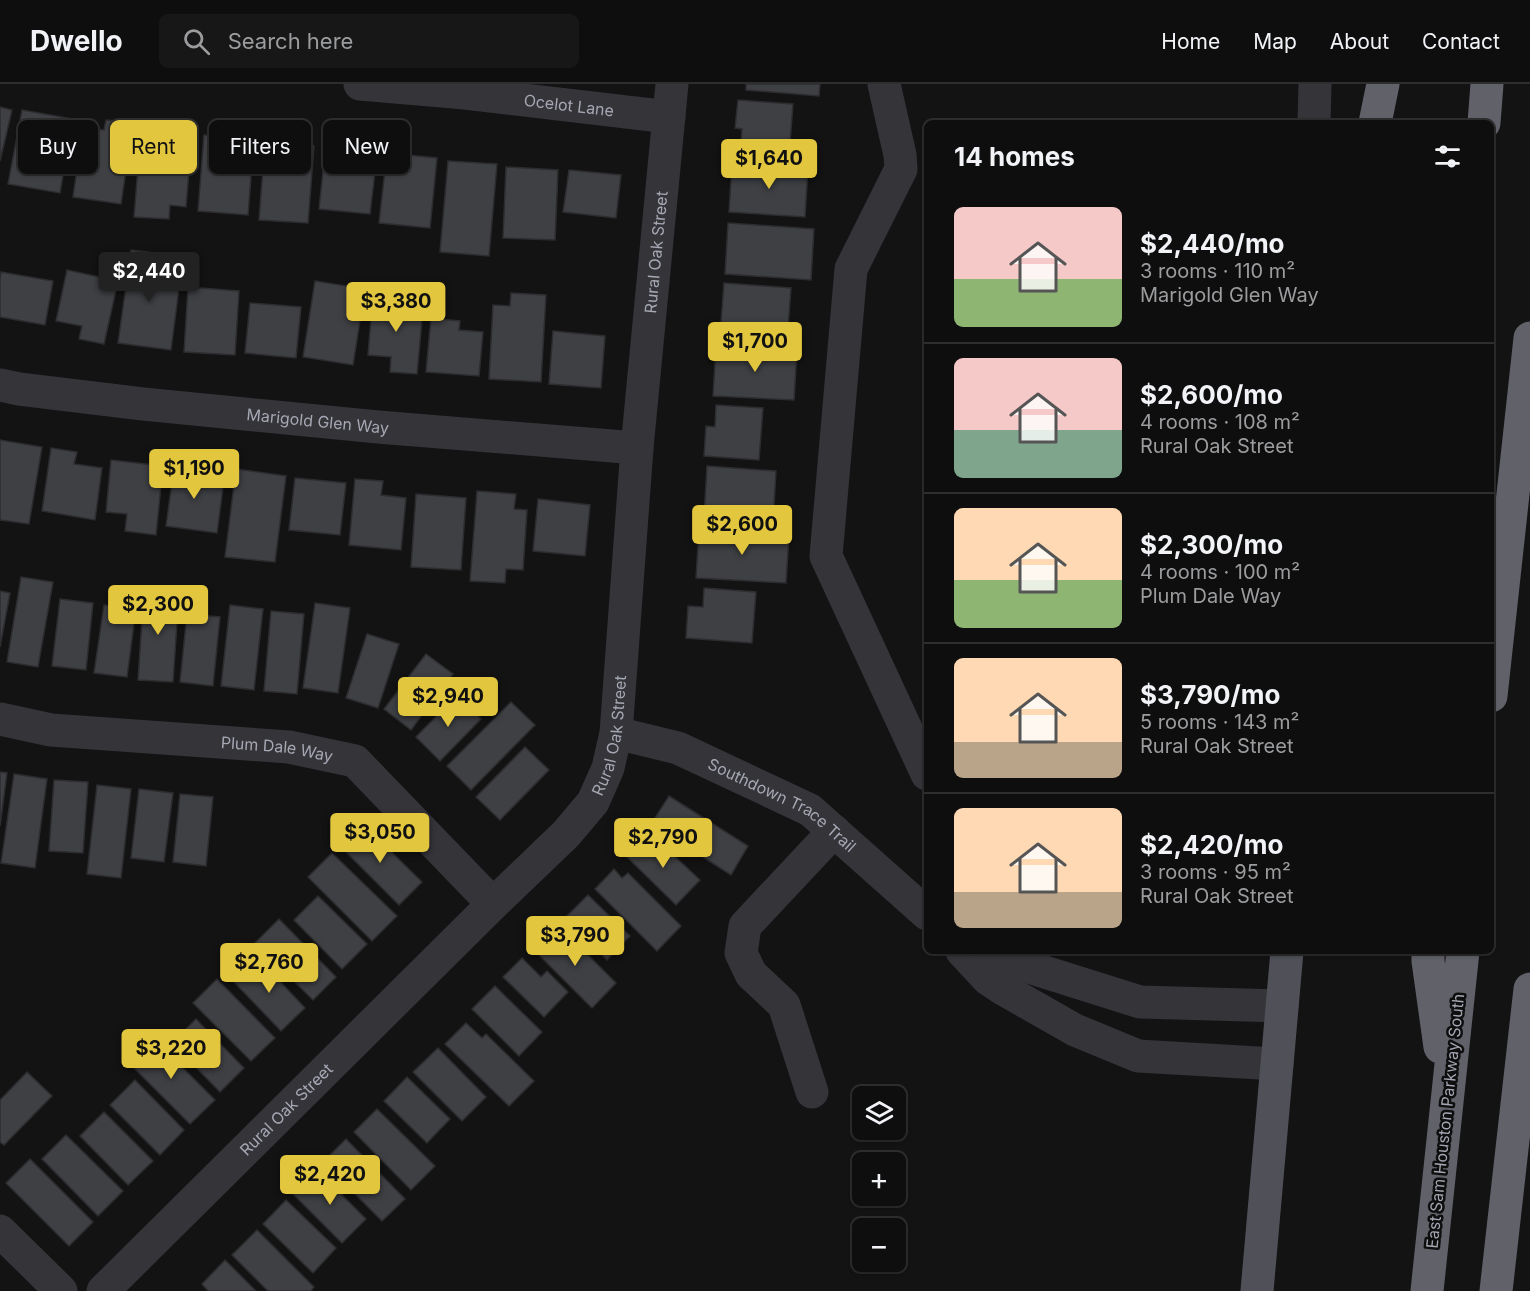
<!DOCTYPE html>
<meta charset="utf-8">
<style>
body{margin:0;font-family:Inter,sans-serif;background:#171718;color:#f1f3f6;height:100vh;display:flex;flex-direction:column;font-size:22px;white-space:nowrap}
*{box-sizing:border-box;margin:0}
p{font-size:20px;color:#9b9c9e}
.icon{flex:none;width:33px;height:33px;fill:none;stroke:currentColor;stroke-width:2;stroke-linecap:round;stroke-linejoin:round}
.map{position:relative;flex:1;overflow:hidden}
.sheet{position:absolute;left:924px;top:36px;width:570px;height:834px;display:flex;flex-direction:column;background:#0e0e0f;border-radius:9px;box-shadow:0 2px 4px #0004,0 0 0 2px #2e2e2f}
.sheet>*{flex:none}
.banner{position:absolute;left:18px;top:36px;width:570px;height:54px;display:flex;gap:12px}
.tools{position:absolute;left:852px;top:1002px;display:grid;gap:12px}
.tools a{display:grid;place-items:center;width:54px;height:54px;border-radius:9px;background:#0e0e0f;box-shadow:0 2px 4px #0004,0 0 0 2px #2e2e2f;font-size:30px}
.price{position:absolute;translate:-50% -51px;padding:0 14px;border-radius:6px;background:#e2c63d;color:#111;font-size:20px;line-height:39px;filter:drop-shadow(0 2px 3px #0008)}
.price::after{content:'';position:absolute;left:50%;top:36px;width:18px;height:14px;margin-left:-9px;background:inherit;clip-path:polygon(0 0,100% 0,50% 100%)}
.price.active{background:#222;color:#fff}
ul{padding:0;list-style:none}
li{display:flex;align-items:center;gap:18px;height:150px;padding:0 30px}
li+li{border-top:2px solid #2e2e2f}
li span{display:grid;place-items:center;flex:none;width:168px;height:120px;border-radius:9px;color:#555}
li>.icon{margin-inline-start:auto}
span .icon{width:72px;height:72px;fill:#fffc;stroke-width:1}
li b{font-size:26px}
h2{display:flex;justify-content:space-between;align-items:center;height:72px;padding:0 30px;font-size:26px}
.tag{padding:0 21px;border-radius:9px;background:#0e0e0f;box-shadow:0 2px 4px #0004,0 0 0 2px #2e2e2f;font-size:21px;line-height:54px}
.tag.active{background:#e2c63d;color:#111}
header{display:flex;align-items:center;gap:36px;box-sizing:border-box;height:84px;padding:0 30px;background:#0e0e0f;border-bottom:2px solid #2e2e2f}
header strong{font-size:28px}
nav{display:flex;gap:33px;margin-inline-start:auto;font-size:21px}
.search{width:420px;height:54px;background:#171718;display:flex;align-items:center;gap:15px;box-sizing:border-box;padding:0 21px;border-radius:9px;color:#9b9c9e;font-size:22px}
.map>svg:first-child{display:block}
</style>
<header>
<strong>Dwello</strong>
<div class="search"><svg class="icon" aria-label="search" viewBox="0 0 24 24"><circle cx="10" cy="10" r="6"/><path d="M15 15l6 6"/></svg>Search here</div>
<nav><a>Home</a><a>Map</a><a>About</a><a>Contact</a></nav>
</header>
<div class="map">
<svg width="1530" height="1207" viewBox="0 0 1530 1207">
<rect width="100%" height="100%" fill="#131314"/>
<g fill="#3f4044" stroke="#2d2d30" stroke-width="1.5">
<path d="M746,0H820L819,12L746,6Z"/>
<path d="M738,16L793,20L789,72L740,69L742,45L735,44Z"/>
<path d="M0,23L12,26L0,77Z"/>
<path d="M22,26L73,35L60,109L8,100Z"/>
<path d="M106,36L133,39L121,120L73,113L83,44L104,46Z"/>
<path d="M141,46L192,50L186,123L170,121L169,135L134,133Z"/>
<path d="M204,51L254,54L248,131L198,127Z"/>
<path d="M265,59L314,62L308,139L259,136Z"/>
<path d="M326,60L353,62L352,77L376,80L370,130L319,125Z"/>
<path d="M387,69L437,74L430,144L379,139Z"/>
<path d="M448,77L497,80L489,172L440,168Z"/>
<path d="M732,79L808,83L805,133L729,128Z"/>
<path d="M506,83L558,86L555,156L503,154Z"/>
<path d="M569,86L621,91L616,134L563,128Z"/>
<path d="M728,139L814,145L811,196L725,190Z"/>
<path d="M131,166L163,170L161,186L181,189L171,266L118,259Z"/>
<path d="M67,186L118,197L104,260L79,255L82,242L56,237Z"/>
<path d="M1,188L53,197L45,241L0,233V195Z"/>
<path d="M315,197L365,205L353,281L303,273Z"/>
<path d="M724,199L791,204L787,257L720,252Z"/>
<path d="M188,203L239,207L235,271L184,268Z"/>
<path d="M511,209L546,211L541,298L489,295L493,221L510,222Z"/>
<path d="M373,210L402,212L401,224L423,225L417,290L390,288L391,273L368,271Z"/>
<path d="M250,219L301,223L296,274L245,269Z"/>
<path d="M431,234L460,237L459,246L483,248L479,292L426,288Z"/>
<path d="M553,247L605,252L601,304L549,300Z"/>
<path d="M716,262L797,266L794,316L713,312Z"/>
<path d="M716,321L763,324L759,376L704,372L706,342L715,343Z"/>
<path d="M0,356L42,363L29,440L0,436Z"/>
<path d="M51,364L77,368L74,380L102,384L95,436L42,427Z"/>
<path d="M111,376L163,382L156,451L125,447L127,430L106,428Z"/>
<path d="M175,377L200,381L199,392L224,396L217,449L166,442Z"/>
<path d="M707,382L776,387L773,438L704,434Z"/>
<path d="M236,385L286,392L275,478L225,473Z"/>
<path d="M295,394L346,399L340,451L289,446Z"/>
<path d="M355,395L383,397L381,411L406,414L401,466L349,461Z"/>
<path d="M477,407L516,410L514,425L527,426L523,486L506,485L505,499L470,497Z"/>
<path d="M416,410L466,414L461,486L411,483Z"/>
<path d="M538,415L590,421L585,472L533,467Z"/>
<path d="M699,446L789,451L786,499L696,494Z"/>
<path d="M21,493L53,498L38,583L7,578Z"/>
<path d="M704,504L756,508L752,559L686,554L688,522L703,523Z"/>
<path d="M0,507L10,509L0,563Z"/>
<path d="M144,507L179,509L173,598L138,596Z"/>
<path d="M60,515L93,519L86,586L52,582Z"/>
<path d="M315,519L350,524L338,609L303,604Z"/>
<path d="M104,521L136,525L127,593L94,589Z"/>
<path d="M230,521L263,525L254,606L221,602Z"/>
<path d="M271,527L304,530L297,610L264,607Z"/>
<path d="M187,530L220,533L213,602L180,598Z"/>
<path d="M367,550L399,560L378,624L346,614Z"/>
<path d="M426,570L453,590L411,646L384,625Z"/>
<path d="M457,611L481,635L440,677L416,653Z"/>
<path d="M511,618L535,641L471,706L447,682Z"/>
<path d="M525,663L549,686L500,736L476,713Z"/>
<path d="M0,688L7,689L0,742Z"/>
<path d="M14,690L47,695L35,784L1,779Z"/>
<path d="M54,696L88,698L83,769L49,767Z"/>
<path d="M97,701L131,705L121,794L87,790Z"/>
<path d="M139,705L173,709L164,778L131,774Z"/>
<path d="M180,710L213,713L206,782L173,778Z"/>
<path d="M669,712L748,762L731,791L651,740Z"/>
<path d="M361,738L422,798L399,821L339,761Z"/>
<path d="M650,749L700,796L676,821L627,773Z"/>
<path d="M332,769L397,832L372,857L308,793Z"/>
<path d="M614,785L622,794L628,789L681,842L657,867L595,805Z"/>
<path d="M588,811L630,852L607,876L565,834Z"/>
<path d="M318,812L367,860L342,885L294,836Z"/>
<path d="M279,835L336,893L313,916L255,859Z"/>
<path d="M559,842L616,899L592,924L534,866Z"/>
<path d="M258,874L305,924L281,947L233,897Z"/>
<path d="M522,874L541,893L547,887L568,908L544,933L503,893Z"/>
<path d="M217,895L275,954L251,977L193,919Z"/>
<path d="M495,902L542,948L519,972L472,925Z"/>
<path d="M196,935L244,984L220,1008L172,959Z"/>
<path d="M466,939L482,954L486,950L534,997L509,1022L445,960Z"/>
<path d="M152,953L215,1016L190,1040L127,977Z"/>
<path d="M438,964L486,1013L462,1037L413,988Z"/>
<path d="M27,988L52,1012L4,1061L0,1058V1016Z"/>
<path d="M407,993L450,1035L427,1059L384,1017Z"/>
<path d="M135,996L184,1046L160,1071L110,1021Z"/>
<path d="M377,1025L435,1082L411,1106L354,1048Z"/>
<path d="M104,1028L153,1077L128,1101L80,1052Z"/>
<path d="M66,1051L123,1107L98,1132L42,1075Z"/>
<path d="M346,1055L405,1115L382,1137L323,1078Z"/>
<path d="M30,1075L93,1138L69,1162L6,1099Z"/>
<path d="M317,1086L366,1135L342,1159L293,1110Z"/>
<path d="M286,1116L336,1164L313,1189L263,1140Z"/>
<path d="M257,1146L314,1203L311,1207H268L232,1171Z"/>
<path d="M225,1176L256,1207H208L202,1200Z"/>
</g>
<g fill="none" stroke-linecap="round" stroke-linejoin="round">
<g stroke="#343439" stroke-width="33">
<path id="s1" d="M360,0L465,9L669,33"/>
<path d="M884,0L900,71L901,85L851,185L826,472L927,690"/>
<path d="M1314,39L1315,0"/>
<path id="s2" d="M0,301L19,305L143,320L378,343L637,364"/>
<path id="s3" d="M0,635L51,646L289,663L355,677L493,820"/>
<path id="s4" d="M616,649L678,664L810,726L927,830"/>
<path d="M962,867L988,895L1003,905L1075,946L1138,972L1277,980"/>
<path d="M990,867L1003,875L1140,918L1282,922"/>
<path d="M812,1008L784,921L751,890L741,869L745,842L834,747"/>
<path d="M0,1147L61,1207"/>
<path id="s5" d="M103,1207L493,820L566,750L593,718L608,684L616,649L637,364L672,0"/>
</g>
<path stroke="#505158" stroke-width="33" d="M1257,1207L1287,867"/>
<g stroke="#606169" stroke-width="33">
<path d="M1375,39L1383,0"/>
<path d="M1484,39L1487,0"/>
<path d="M1491,612L1530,254"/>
<path d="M1428,867V877L1440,963"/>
<path d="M1427,1207L1463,867"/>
<path d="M1496,1207L1530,905"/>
</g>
</g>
<g text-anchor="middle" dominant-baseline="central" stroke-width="5" stroke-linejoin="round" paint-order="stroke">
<g font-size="16" fill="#a5a7b3" stroke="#0e0e0f">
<text stroke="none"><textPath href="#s1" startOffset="210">Ocelot Lane</textPath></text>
<text stroke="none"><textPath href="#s5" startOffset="1248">Rural Oak Street</textPath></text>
<text stroke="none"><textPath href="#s2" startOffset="320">Marigold Glen Way</textPath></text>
<text stroke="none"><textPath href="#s5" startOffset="762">Rural Oak Street</textPath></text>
<text stroke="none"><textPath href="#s3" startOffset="279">Plum Dale Way</textPath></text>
<text stroke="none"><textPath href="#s4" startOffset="183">Southdown Trace Trail</textPath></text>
<text stroke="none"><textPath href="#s5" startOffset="258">Rural Oak Street</textPath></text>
<text transform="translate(1445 1037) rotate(-84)">East Sam Houston Parkway South</text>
</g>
</g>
</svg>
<div class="tools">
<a><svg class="icon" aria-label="layers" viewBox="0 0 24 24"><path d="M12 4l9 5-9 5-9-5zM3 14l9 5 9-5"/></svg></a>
<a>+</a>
<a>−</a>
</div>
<b class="price" style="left:769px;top:106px">$1,640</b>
<b class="price active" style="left:149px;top:219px">$2,440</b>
<b class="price" style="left:396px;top:249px">$3,380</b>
<b class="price" style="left:755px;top:289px">$1,700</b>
<b class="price" style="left:194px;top:416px">$1,190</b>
<b class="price" style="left:742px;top:472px">$2,600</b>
<b class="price" style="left:158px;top:552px">$2,300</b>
<b class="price" style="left:448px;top:644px">$2,940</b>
<b class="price" style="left:380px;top:780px">$3,050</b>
<b class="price" style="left:663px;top:785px">$2,790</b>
<b class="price" style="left:575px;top:883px">$3,790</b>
<b class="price" style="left:269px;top:910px">$2,760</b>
<b class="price" style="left:171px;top:996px">$3,220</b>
<b class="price" style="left:330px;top:1122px">$2,420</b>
<div class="banner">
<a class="tag">Buy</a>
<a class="tag active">Rent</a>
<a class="tag">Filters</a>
<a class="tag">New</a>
</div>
<section class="sheet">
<h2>14 homes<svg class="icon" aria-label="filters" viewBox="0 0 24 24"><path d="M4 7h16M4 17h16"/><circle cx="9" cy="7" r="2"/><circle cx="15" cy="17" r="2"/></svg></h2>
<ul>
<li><span style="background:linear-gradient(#f6c9c9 60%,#8fb573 0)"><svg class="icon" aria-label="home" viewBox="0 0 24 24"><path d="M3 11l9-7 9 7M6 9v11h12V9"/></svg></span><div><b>$2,440/mo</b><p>3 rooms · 110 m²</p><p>Marigold Glen Way</p></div></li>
<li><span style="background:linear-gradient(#f6c9c9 60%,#7fa58c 0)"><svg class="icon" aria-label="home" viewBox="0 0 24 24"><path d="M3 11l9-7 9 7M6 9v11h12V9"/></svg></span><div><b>$2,600/mo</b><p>4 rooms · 108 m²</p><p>Rural Oak Street</p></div></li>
<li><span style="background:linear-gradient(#ffd9b3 60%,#8fb573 0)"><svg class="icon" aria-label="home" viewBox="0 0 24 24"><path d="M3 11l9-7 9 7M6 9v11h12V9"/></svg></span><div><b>$2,300/mo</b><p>4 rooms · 100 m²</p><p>Plum Dale Way</p></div></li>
<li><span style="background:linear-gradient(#ffd9b3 70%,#b9a48a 0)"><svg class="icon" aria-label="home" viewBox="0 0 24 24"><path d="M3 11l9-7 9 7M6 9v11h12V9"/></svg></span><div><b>$3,790/mo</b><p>5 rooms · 143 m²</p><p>Rural Oak Street</p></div></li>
<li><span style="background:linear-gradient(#ffd9b3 70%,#b9a48a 0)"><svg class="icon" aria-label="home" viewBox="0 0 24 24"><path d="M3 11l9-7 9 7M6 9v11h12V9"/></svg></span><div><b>$2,420/mo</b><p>3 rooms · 95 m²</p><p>Rural Oak Street</p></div></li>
</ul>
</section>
</div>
